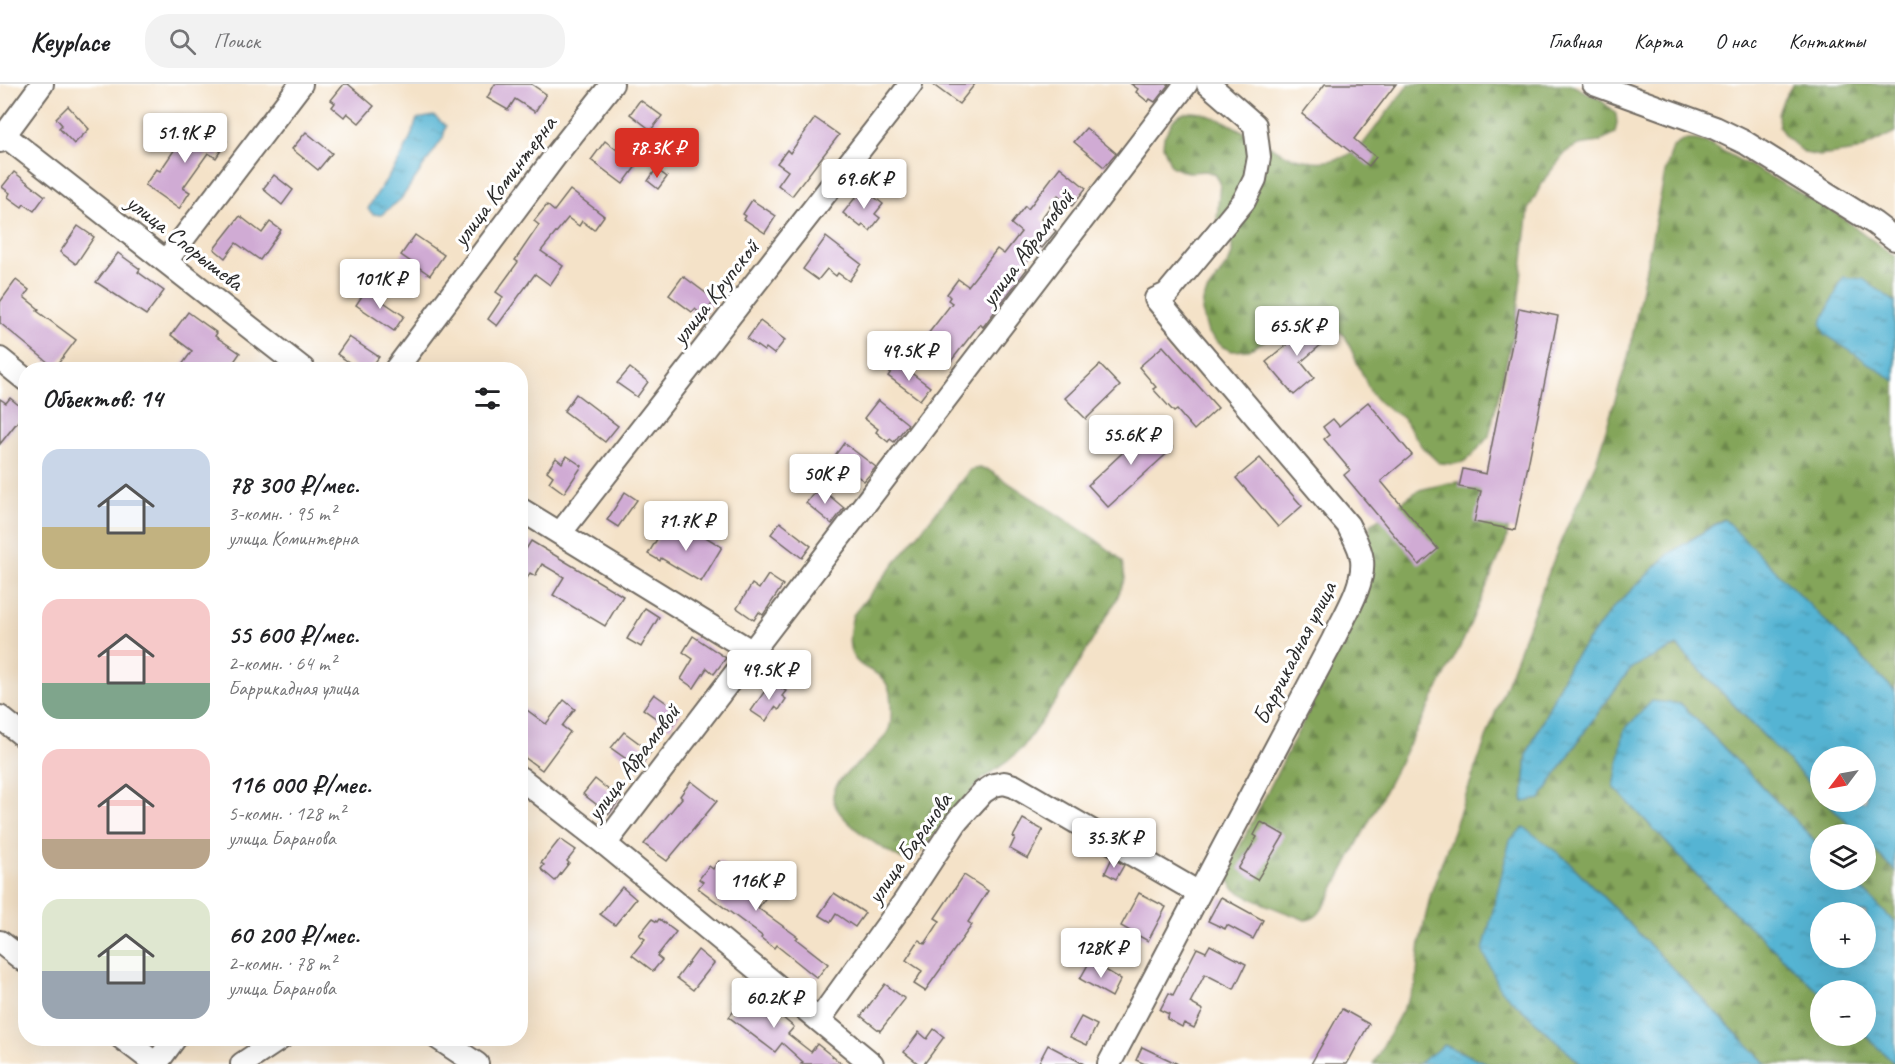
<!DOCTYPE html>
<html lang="ru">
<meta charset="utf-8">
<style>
body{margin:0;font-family:Caveat,sans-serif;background:#f2f2f2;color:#202124;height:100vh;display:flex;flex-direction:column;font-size:22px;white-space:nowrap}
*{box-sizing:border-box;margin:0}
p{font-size:20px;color:#757577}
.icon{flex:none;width:33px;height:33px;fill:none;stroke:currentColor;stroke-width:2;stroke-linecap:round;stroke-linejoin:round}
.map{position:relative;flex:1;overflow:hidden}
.side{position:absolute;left:18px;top:278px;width:510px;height:684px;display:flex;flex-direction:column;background:#fff;border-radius:24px;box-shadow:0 6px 24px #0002}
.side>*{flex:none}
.needle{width:39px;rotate:238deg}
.tools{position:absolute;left:1810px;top:662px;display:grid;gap:12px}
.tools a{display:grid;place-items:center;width:66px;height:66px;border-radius:50%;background:#fff;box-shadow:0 6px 24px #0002;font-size:30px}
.price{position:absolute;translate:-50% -51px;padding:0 14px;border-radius:6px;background:#fff;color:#222;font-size:20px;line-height:39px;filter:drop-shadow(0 2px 3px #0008)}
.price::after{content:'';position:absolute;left:50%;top:36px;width:18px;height:14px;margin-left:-9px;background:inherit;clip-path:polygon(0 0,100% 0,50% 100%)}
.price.active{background:#d93025;color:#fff}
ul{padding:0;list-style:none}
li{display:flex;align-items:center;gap:18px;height:150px;padding:0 24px}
li span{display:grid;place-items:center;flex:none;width:168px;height:120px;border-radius:18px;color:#555}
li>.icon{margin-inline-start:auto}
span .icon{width:72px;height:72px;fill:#fffc;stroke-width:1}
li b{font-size:26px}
h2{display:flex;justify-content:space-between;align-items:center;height:72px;padding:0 24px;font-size:26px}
header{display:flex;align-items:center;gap:36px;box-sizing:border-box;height:84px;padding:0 30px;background:#fff;border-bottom:2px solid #e0e0e0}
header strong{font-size:28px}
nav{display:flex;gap:33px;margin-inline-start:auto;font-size:21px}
.search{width:420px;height:54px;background:#f2f2f2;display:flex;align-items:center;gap:15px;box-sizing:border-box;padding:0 21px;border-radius:24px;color:#757577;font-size:22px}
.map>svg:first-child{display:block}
</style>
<header>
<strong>Keyplace</strong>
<div class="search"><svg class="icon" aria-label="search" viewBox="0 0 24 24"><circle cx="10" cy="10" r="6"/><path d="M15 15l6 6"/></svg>Поиск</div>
<nav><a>Главная</a><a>Карта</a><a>О нас</a><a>Контакты</a></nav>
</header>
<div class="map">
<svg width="1895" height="980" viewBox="0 0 1895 980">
<defs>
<pattern id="forest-firs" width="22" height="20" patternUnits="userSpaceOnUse" patternTransform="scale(1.5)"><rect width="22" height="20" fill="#84a55a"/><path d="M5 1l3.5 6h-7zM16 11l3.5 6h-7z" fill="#6c874b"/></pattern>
<pattern id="water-ripples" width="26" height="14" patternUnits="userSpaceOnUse" patternTransform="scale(1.5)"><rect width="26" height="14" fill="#54b4d3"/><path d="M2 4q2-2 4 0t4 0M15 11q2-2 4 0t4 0" fill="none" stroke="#4693ab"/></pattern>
</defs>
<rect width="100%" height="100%" fill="#fff"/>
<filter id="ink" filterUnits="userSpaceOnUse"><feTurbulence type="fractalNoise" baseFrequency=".0167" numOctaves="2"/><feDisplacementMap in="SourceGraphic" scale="12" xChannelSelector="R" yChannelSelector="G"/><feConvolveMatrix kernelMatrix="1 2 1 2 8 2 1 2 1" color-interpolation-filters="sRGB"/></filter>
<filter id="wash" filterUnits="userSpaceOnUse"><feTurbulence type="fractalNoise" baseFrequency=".008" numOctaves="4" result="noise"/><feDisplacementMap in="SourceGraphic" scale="24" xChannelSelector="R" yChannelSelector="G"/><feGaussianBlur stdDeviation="1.35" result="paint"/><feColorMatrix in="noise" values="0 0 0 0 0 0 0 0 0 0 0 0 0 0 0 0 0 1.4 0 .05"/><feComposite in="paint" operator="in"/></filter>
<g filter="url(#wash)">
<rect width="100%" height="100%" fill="#f4e2c8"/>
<g fill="url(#forest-firs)" stroke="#586842" stroke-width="1.5">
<path d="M1409,0H1570L1600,15L1616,30L1617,39L1615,49L1599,58L1578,61L1567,67L1546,93L1537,109L1529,124L1516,237L1489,352L1471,373L1463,378L1454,380L1439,379L1422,363L1404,335L1380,319L1371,309L1345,252L1324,236L1315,231L1304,233L1249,266L1232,267L1223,263L1208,249L1202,227L1203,217L1207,208L1229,178L1232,170V161L1217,137L1220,98L1215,90L1206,87L1188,88L1179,86L1171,82L1163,62L1164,53L1174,35L1182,30L1193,28L1202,29L1224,37L1286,71C1311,80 1337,81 1360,64Z"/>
<path d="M1793,0H1895V48L1857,67L1819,72L1805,69L1785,52L1779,42L1778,30L1783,16Z"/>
<path d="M1684,56H1696L1708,59L1833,127L1895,173V607L1723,435L1670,469L1614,523L1569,581L1527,670L1523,717L1540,715L1589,641L1631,583L1677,562L1821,711V717H1826L1858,750H1821V763L1681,620L1614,703L1713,808L1821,910V951H1865L1895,980H1766L1567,776L1524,744L1500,905L1581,980H1489L1444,961L1418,980H1373L1416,901L1420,857L1431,809L1493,635L1560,459L1596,378L1628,274L1665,89L1673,63Z"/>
<path d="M979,384L987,385L1095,455L1117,472L1122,478L1125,494L1116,517L1058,614L1023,663L1008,677L981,696L916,772L909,776L901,775C883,765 831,734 833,711C835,697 852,684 862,676C871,667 884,657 889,645C893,635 891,619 890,609C883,574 836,598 853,531L970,386Z"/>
<path d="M1476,396L1509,440L1506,457L1463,557L1328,816C1321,826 1318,835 1305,836C1289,829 1242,814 1232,802C1228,796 1228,790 1229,784L1330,585L1368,457L1371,440L1419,406L1449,399Z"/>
<path d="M1866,758L1895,787V839L1852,795H1866Z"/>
</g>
<g fill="url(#water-ripples)" stroke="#40707f" stroke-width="1.5" fill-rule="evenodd">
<path d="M434,32L446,42L443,54L401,115L381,131L373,130L368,125C376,109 387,95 397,80C406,66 412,51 417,35Z"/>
<path d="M1843,193L1863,195L1895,218V297L1825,250L1821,240Z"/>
<path d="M1724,435L1895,607V787L1866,758V750H1858L1826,717H1866V672H1821V711L1677,562L1631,584L1589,641L1540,715L1523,718L1527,670L1569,581L1614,523L1670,469Z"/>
<path d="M1652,617L1681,620L1821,763V795H1852L1895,839V980L1865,951H1866V906H1821V910L1713,808L1614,703L1624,646ZM1821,828H1866V873H1821Z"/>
<path d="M1524,743L1567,776L1766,980H1581L1500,905L1483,867L1510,756Z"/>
<path d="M1444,961L1489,980H1418Z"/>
</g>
<g id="blocks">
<g fill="#d0abd4">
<path d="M344,0H348L374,22L359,39L347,29L344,33L332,23L335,19L331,16Z"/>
<path d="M495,0H531L546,10L535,28L515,15L508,26L487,14Z"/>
<path d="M932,0H975L959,20Z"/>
<path d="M1131,0H1169L1155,18L1150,15L1148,18L1136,8L1138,5Z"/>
<path d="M1325,0H1396L1354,55L1376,73L1369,82L1302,30Z"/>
<path d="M640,16L662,32L651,46L630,30Z"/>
<path d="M68,22L89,45L74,60L59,44L62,41L56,34Z"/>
<path d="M815,34L839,51L792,112L778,101L788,87L777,79L787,66L790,69Z"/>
<path d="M194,37L227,57L216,74L208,69L183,104L190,108L179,125L145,101L156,85L160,87Z"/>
<path d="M1086,44L1116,69L1104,83L1074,58Z"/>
<path d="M306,48L332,69L318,86L292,65Z"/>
<path d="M605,57L637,81L623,100L591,76Z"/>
<path d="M1060,83L1086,104L1072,122L1058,111L1041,135L1056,147L1042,164L1039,162L1024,182L1027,185L983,243L980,240L948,281L921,259L952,219L948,216L950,213L947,210L958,195L968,202L997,165L1004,170L1021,148L1011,140L1025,122L1028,125Z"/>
<path d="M656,85L667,93L658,105L648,97Z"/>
<path d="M14,88L45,112L34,127L24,120L22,123L8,113L10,109L2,103Z"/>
<path d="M274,91L293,106L282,121L263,105Z"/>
<path d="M863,104L883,120L875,130L880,134L870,147L863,141L861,143L843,129Z"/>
<path d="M570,106L604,132L594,146L582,137L579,142L568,134L541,167L563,182L550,201L535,190L497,242L488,235L503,213L496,208L518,178L515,176L539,141L534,137L547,121L554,127Z"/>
<path d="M752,116L776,132L765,149L744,135L746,132L743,130Z"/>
<path d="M240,132L262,149L270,138L281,146L260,176L236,159L225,174L214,165Z"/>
<path d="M78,142L94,153L76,180L60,168Z"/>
<path d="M415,151L444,171L430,191L401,171Z"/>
<path d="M826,153L861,180L849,197L838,189L836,192L827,185L818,196L803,185Z"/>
<path d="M118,169L140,185L138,188L164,207L146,231L96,198Z"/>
<path d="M683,192L715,216L703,232L695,225L692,228L669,211Z"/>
<path d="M16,196L29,206L24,213L39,225L37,227L76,256L55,284L0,239V218Z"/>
<path d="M366,206L404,232L394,247L356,221Z"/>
<path d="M1519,224L1558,232L1515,446L1474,438L1481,407L1459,403L1463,385L1486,390Z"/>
<path d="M188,228L217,249L215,252L240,269L229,285H179L192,267L171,251Z"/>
<path d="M760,237L785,256L774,270L766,264L764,267L747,255Z"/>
<path d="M1315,237L1329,254L1301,278L1314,294L1294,311L1266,278L1287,261L1281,253L1292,244L1298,252Z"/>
<path d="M349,253L379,273L370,285H359L337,270Z"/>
<path d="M1163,262L1218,324L1194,346L1177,326L1174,328L1153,305L1156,303L1139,283Z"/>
<path d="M898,279L930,303L920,316L888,292Z"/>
<path d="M1100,281L1120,302L1086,335L1065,314Z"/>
<path d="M630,284L648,298L637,313L617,299Z"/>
<path d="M576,310L618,342L605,358L564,327Z"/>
<path d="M10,314L26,327L0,360V315L6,319Z"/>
<path d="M878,316L908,340L894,358L890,355L888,358L876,348L878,345L864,334Z"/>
<path d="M1368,318L1412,371L1381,397L1438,465L1419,481L1344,391L1350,386L1324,355L1329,351L1323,343L1333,335L1339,342Z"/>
<path d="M1152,341L1173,364L1108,423L1088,401Z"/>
<path d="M844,359L876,383L864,397L833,374Z"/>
<path d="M567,372L582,382L564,409L549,398L553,392L547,387L556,374L562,379Z"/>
<path d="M1260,374L1302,422L1278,443L1236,394Z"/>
<path d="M819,403L844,424L832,440L806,419Z"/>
<path d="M625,408L637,416L618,443L607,436Z"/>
<path d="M780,438L811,462L802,474L771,450Z"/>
<path d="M666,440L691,455L696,447L722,463L701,498L661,474L660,477L648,470Z"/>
<path d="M531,457L623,512L605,542L553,511L564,493L542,480L535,492L530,489L520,506V475Z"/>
<path d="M768,491L783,501L763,531L759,528L754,536L737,524L752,500L759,505Z"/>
<path d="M645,524L659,533L641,563L627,555Z"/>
<path d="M693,552L726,574L714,590L707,584L694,604L681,595L693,575L683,568Z"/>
<path d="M771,598L786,607L782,612L786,615L779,626L775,623L766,637L751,627Z"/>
<path d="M654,610L681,629L670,644L643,625Z"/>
<path d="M564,616L575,625L562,642L570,648L542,686L520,670V621L546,640Z"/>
<path d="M624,648L651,668L639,684L611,664Z"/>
<path d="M595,695L620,715L609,730L583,710Z"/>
<path d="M691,697L717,717L667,777L644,760L682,714L680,712Z"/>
<path d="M1023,735L1043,746L1028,775L1010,765L1015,754L1013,753Z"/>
<path d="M1261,738L1284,751L1257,796L1238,785L1257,753L1254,751Z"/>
<path d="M560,755L576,766L567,777L569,779L555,797L541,785L544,781L541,779Z"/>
<path d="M1112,774L1124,781L1116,795L1105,789Z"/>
<path d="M719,777L742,794L748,785L773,804L758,824L798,853L796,855L828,880L817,894L776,861L774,864L761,854L762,852L698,804L703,798L699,795L709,782L713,785Z"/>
<path d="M964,791L988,807L968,838L972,841L925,907L914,900L922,887L906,876L919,856L925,860L940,837L935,834Z"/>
<path d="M622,803L636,815L615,841L600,830Z"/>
<path d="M834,809L865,829L855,843L836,830L831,838L819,831Z"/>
<path d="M1139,809L1166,823L1148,857L1121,842Z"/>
<path d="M1221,813L1263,836L1253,855L1227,841L1225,845L1208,837Z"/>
<path d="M652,835L657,838L659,835L676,848L657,872L662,876L653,887L632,871L645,855L639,851Z"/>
<path d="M1210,861L1246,880L1234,905L1205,890L1190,919L1203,926L1194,944L1184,939L1182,943L1167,935L1169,930L1160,926L1169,909L1173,911L1197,864L1206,868Z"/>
<path d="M698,866L714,879L693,906L677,894Z"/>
<path d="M1090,877L1121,895L1112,913L1080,895Z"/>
<path d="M885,900L905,915L880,947L861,932Z"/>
<path d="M746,903L794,943L788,950L811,968L817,960L842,980H801L803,978L782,959L775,968L729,933L738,922L734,919Z"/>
<path d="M1342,925L1369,940L1347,980H1311Z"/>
<path d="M1081,933L1097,941L1087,961L1070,953Z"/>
<path d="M934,945L944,953L924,980H919L904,968L919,948L927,955Z"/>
<path d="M1048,961L1084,980H1038Z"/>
<path d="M1142,963L1178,980H1145L1136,976Z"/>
</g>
</g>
</g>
<g filter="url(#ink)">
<use href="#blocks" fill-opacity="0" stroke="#716b62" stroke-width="1.5"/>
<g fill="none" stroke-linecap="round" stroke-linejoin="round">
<g stroke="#716b62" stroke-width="26">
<g id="minor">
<path d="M1594,0L1715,44L1746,59L1874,139L1895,155"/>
<path d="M4,51L303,285"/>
<path d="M0,57L42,0"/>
<path d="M166,177L301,0"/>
<path d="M0,275L26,296"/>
<path d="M396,285L556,71L612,0"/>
<path d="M520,425L751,567"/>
<path d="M561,448L911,0"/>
<path d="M0,633L26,654"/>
<path d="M520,694L605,760L872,980"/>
<path d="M605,760L1186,0"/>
<path d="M0,858L26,878"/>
<path d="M819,936L904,818L957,737L983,708L994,701L1004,699L1014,702L1199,809"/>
<path d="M122,954L156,980"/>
<path d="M438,954L477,980"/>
<path d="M156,980L175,954"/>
<path d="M242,980L281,954"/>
<path d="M1109,980L1333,556C1343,534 1365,501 1362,476C1361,464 1353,452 1348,441L1156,215L1167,210L1244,117L1255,95L1259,73L1255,41L1208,0"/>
</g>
</g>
<use href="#minor" stroke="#fff" stroke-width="22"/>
</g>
</g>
<g text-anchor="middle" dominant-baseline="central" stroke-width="6" stroke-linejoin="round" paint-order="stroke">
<g font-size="24" fill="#2b2b2b" stroke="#fff">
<text transform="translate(504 97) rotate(-53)">улица Коминтерна</text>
<text transform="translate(185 158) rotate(38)">улица Спорышева</text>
<text transform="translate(1027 164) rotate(-53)">улица Абрамовой</text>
<text transform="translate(715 208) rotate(-52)">улица Крупской</text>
<text transform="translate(1294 569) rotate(-63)">Баррикадная улица</text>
<text transform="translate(633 678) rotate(-53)">улица Абрамовой</text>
<text transform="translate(909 764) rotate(-55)">улица Баранова</text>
</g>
</g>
</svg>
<div class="tools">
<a><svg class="needle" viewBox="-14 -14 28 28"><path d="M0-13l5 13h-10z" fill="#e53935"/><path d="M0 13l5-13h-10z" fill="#757577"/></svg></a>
<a><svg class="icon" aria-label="layers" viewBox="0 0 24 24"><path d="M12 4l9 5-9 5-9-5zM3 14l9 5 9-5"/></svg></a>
<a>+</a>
<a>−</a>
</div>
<b class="price" style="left:185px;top:80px">51.9K ₽</b>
<b class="price active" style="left:657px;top:95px">78.3K ₽</b>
<b class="price" style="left:864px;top:126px">69.6K ₽</b>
<b class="price" style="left:380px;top:226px">101K ₽</b>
<b class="price" style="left:1297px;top:273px">65.5K ₽</b>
<b class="price" style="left:909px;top:298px">49.5K ₽</b>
<b class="price" style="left:1131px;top:382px">55.6K ₽</b>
<b class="price" style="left:825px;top:421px">50K ₽</b>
<b class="price" style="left:686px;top:468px">71.7K ₽</b>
<b class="price" style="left:769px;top:617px">49.5K ₽</b>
<b class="price" style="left:1114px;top:785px">35.3K ₽</b>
<b class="price" style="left:756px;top:828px">116K ₽</b>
<b class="price" style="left:1101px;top:895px">128K ₽</b>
<b class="price" style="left:774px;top:945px">60.2K ₽</b>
<section class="side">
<h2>Объектов: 14<svg class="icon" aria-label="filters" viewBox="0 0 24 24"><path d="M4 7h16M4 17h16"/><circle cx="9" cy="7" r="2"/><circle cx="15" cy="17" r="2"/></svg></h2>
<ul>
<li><span style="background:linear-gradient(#c9d6e8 65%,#c2b280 0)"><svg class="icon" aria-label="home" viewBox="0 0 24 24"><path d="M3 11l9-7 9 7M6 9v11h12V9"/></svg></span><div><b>78 300 ₽/мес.</b><p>3-комн. · 95 m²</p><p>улица Коминтерна</p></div></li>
<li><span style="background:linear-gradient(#f6c9c9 70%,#7fa58c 0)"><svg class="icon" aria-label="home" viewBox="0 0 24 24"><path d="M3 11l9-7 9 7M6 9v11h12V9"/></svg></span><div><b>55 600 ₽/мес.</b><p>2-комн. · 64 m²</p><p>Баррикадная улица</p></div></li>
<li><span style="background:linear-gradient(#f6c9c9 75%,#b9a48a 0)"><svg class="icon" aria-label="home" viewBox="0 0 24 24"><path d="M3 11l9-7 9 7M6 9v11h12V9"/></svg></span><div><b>116 000 ₽/мес.</b><p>5-комн. · 128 m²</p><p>улица Баранова</p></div></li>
<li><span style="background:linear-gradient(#dfe7d0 60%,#9aa5b1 0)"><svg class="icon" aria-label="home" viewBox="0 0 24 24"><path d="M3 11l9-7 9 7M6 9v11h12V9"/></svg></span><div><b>60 200 ₽/мес.</b><p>2-комн. · 78 m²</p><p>улица Баранова</p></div></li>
</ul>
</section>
</div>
